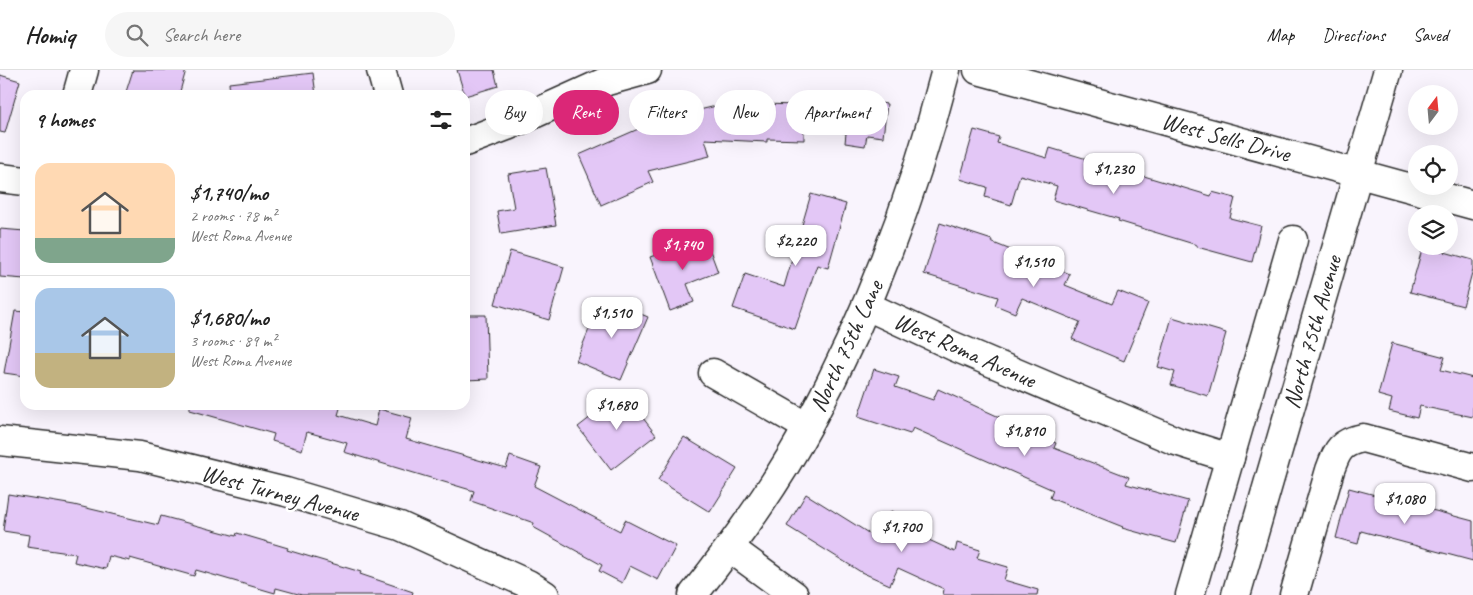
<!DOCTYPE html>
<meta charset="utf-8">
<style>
body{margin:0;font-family:Caveat,sans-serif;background:#f6f6f6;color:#222;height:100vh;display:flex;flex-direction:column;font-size:19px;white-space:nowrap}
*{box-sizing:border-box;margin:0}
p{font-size:16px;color:#767676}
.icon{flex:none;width:28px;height:28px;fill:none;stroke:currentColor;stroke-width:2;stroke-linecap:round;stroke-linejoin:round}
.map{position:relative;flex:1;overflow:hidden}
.drawer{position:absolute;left:20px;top:20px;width:450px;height:320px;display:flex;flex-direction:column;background:#fff;border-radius:15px;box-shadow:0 5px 20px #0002}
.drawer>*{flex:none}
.guide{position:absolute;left:485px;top:20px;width:475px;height:45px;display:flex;gap:10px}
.needle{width:32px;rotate:16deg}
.controls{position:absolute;left:1408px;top:15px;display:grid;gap:10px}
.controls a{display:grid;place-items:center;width:50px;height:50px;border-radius:50%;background:#fff;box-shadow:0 5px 20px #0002;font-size:25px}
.price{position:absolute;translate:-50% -42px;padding:0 11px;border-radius:10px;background:#fff;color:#222;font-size:16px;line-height:32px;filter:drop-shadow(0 1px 2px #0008)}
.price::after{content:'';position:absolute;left:50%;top:30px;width:15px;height:11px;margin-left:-8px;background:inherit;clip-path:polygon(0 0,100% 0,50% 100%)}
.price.active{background:#db2777;color:#fff}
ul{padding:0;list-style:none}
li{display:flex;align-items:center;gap:15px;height:125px;padding:0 15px}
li+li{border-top:1px solid #e0e0e0}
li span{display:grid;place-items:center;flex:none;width:140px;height:100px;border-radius:15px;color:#555}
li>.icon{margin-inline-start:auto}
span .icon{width:60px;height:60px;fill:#fffc;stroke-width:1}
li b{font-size:21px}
h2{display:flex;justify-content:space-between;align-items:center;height:60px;padding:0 15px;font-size:21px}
.chip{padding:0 18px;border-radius:22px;background:#fff;box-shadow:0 5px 20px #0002;font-size:18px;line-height:45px}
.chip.active{background:#db2777;color:#fff}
header{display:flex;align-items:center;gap:30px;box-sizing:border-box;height:70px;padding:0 25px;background:#fff;border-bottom:1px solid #e0e0e0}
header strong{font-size:24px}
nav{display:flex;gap:28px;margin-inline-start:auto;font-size:18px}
.search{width:350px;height:45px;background:#f6f6f6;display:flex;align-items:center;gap:12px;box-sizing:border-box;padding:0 18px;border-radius:28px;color:#767676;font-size:19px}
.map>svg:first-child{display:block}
</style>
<header>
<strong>Homiq</strong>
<div class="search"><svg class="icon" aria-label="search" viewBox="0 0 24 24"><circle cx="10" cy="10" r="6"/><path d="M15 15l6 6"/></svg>Search here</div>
<nav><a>Map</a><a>Directions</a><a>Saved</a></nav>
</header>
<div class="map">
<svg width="1473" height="525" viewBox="0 0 1473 525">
<rect width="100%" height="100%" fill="#f9f4fd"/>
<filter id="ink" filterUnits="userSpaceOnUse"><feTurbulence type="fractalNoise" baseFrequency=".02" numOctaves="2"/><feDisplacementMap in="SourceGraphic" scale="10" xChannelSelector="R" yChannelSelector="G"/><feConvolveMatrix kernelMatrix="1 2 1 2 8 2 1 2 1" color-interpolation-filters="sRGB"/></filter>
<g filter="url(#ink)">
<g fill="#e3c7f6" stroke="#2b2b2b">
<path d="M133,0H186L179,25H125Z"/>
<path d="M457,0H494L498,16L465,26Z"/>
<path d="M313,3L316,25H230L229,13Z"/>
<path d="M0,5L20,11L5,63L0,62Z"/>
<path d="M831,26L887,34L883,67L867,65L865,76L845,73L846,63L804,58V70L767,69V72L705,69L710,86L648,101L653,112L601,135L579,85L661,49L729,33L829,36Z"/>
<path d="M974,60L999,67L997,73L1047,88L1050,78L1211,126L1212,122L1235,128L1230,148L1261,156L1252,192L1197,177V175L1118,151L1119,149L1053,130L1057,116L1020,105L1011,135L985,127L987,117L960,109Z"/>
<path d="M546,98L556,155L501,164L497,141L514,138L508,104Z"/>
<path d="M811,124L846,134L828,198L817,195L795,259L733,238L745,204L784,217Z"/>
<path d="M940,153L992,170L991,172L1070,204L1065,215L1112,234L1118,221L1148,233L1124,291L1072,269L1080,252L1022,228L1015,243L995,235L998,227L924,204Z"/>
<path d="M0,159L25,161V209L0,207Z"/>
<path d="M705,167L718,202L687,214L694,232L670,241L650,187Z"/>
<path d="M1423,176L1473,190V199L1463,236L1410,222Z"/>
<path d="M510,181L564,197L549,250L495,234Z"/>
<path d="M602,228L648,247L621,310L576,291Z"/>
<path d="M15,241L25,242V306L4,303Z"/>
<path d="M465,245H486L488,309L465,310Z"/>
<path d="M1172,247L1226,263L1208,326L1171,315L1175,302L1158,297Z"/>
<path d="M1392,273L1445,287L1441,300L1473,308V347L1420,336L1417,348L1389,341L1392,329L1378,325Z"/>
<path d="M874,299L899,307L895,317L933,330L938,319L1056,373L1054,378L1129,407L1126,414L1188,431L1176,473L1122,458L1123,457L1050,428L1053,420L913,358L910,364L858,347Z"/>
<path d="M623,322L656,365L611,400L578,357Z"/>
<path d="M190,335H341L338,345L375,356L379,339L412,348L406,369L506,398L510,386L541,397L534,416L620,461L625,450L676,476L658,510L630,496L622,513L599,501L602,495L533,457L534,453L471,431L474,421L344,382L347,373L307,362L302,380L272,371L274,364L190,340Z"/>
<path d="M684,367L737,399L710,442L658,410Z"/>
<path d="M1349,418L1473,451V491L1361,461L1358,474L1336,468Z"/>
<path d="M8,424L74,435L158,455L161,446L236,466L237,463L288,478L287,480L361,502L360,504L413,522L412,525H302L276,518L275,523L196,500L194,506L130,488V491L109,486L106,499L74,492L76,484L27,477L29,465L3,461Z"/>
<path d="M806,424L878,469L891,441L910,450L905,459L955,482L957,473L980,480L977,488L1008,497L1004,510L1038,520L1037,525H943L944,519L898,498L890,515L861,502L787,456Z"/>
</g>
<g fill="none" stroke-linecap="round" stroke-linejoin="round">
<g stroke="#2b2b2b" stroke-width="31">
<g id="minor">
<path d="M381,0L388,25"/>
<path d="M978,0L1473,135"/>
<path d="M77,25L84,0"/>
<path d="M465,72L507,56L607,11L647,0"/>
<path d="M0,108L25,111"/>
<path d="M867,236L953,276L1176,371L1230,388"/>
<path d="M713,303L807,357"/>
<path d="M0,371L140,386L286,422L400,456L528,514L545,525"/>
<path d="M730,478L794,525"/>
<path d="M693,525C735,472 776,416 808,356C869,243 914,124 946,0"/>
<path d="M1190,525L1293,170"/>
<path d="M1294,525L1330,400C1337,380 1341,372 1363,368L1473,398"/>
</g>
</g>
<g stroke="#2b2b2b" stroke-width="31">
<path id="major" d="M1236,525L1388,0"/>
</g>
<use href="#minor" stroke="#fff" stroke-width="28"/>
<use href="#major" stroke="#fff" stroke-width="28"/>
</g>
</g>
<g text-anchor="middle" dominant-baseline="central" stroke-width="5" stroke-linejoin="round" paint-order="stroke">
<g font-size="24" fill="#2b2b2b" stroke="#fff">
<text transform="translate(1226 67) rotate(15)">West Sells Drive</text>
<text transform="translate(1312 262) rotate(-74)">North 75th Avenue</text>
<text transform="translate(846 276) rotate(-65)">North 75th Lane</text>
<text transform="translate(965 280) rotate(24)">West Roma Avenue</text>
<text transform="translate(280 423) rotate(15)">West Turney Avenue</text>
</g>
</g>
</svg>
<div class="controls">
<a><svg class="needle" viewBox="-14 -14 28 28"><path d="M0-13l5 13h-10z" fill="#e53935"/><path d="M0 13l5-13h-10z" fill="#767676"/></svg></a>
<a><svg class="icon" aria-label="locate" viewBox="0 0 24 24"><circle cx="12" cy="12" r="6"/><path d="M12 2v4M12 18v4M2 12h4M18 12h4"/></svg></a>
<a><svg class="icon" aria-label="layers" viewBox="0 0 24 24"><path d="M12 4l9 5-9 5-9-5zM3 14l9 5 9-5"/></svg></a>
</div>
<b class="price" style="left:1114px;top:125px">$1,230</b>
<b class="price" style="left:796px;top:197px">$2,220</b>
<b class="price active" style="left:683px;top:201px">$1,740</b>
<b class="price" style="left:1034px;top:218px">$1,510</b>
<b class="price" style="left:612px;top:269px">$1,510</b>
<b class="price" style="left:617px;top:361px">$1,680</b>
<b class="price" style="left:1025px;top:387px">$1,810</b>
<b class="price" style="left:1405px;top:455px">$1,080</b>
<b class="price" style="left:902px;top:483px">$1,700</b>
<div class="guide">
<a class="chip">Buy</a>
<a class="chip active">Rent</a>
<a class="chip">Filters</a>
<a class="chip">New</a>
<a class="chip">Apartment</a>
</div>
<section class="drawer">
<h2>9 homes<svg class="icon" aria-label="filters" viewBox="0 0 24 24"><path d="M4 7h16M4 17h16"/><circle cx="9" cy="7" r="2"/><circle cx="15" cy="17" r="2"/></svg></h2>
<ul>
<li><span style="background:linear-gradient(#ffd9b3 75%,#7fa58c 0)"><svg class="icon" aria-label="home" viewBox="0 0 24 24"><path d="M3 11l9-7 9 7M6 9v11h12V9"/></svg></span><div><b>$1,740/mo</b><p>2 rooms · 78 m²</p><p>West Roma Avenue</p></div></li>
<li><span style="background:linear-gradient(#a9c7e8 65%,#c2b280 0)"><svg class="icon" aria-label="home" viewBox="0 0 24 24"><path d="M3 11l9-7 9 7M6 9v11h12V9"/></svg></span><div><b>$1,680/mo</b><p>3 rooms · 89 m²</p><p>West Roma Avenue</p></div></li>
</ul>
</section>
</div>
